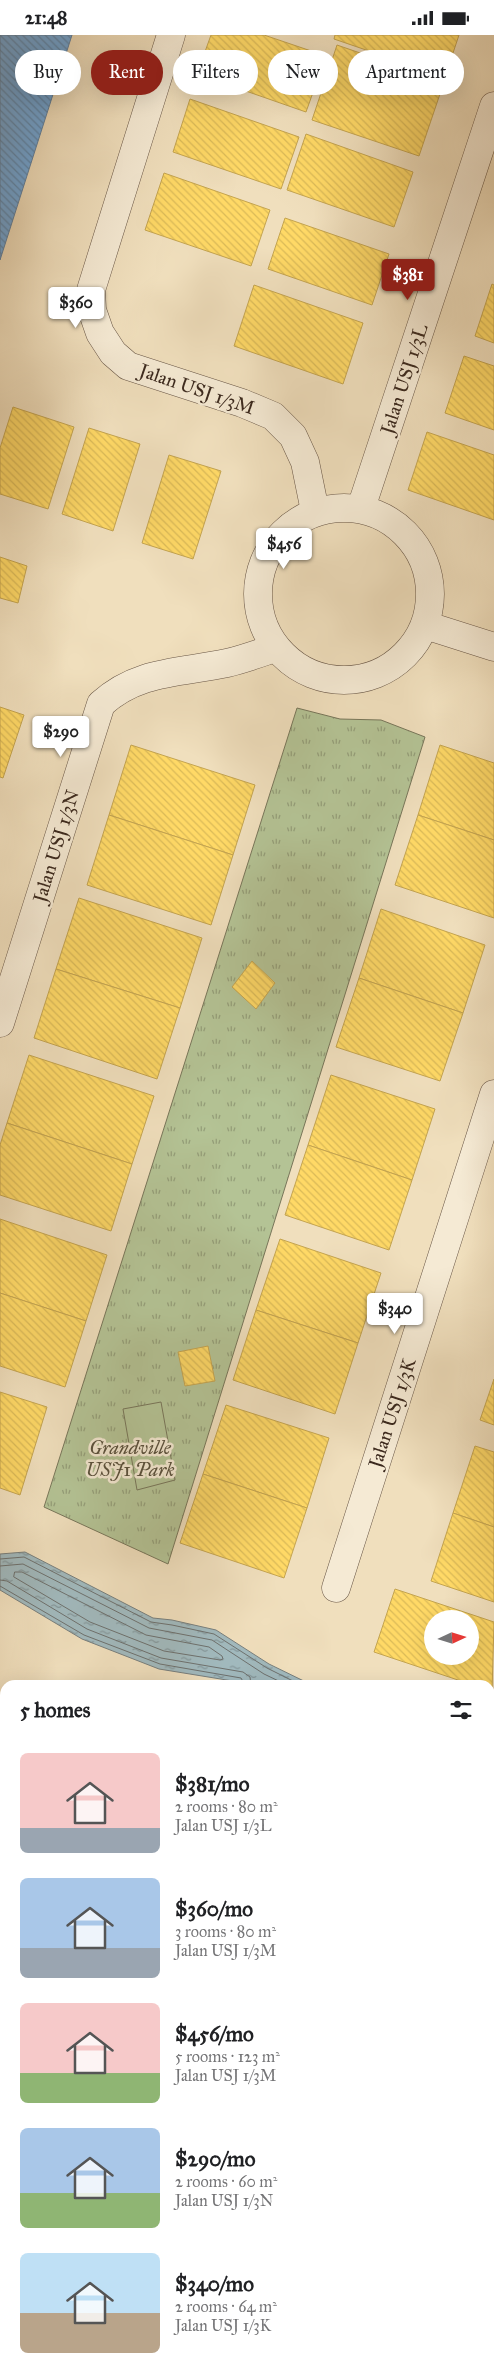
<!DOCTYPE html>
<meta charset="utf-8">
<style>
body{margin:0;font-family:"IM FELL Great Primer",serif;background:#f2f2f2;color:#202124;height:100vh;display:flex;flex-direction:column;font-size:19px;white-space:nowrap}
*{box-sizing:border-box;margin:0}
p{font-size:16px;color:#757577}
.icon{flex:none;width:28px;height:28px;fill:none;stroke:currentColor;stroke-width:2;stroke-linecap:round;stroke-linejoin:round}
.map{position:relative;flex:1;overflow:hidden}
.sheet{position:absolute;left:0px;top:1645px;width:495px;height:696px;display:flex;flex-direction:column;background:#fff;border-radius:15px 15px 0 0;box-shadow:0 5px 20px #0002}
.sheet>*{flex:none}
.banner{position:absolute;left:15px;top:15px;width:465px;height:45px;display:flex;gap:10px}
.needle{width:32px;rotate:86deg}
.fabs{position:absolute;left:424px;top:1575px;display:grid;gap:10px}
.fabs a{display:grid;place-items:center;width:55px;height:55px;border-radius:50%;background:#fff;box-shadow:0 5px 20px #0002;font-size:25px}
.price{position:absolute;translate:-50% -42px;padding:0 11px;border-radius:5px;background:#fff;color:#222;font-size:16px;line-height:32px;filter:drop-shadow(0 1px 2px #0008)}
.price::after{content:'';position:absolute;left:50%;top:30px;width:15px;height:11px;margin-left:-8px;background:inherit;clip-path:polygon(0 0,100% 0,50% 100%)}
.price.on{background:#8f2418;color:#fff}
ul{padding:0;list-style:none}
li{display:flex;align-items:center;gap:15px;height:125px;padding:0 20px}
li span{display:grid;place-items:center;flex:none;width:140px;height:100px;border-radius:8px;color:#555}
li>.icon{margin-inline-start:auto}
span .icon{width:60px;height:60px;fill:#fffc;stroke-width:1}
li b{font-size:21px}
h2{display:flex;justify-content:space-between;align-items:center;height:60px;padding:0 20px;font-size:21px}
.tag{padding:0 18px;border-radius:22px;background:#fff;box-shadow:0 5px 20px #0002;font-size:18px;line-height:45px}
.tag.on{background:#8f2418;color:#fff}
.status{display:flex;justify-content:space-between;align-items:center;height:35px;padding:0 25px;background:#fff;direction:ltr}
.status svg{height:14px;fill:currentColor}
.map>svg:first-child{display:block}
</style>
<div class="status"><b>21:48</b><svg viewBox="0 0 49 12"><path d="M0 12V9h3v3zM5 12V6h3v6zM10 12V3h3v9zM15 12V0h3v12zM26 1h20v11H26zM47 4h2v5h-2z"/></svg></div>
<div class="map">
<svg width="494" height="2341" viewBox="0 0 494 2341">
<defs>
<pattern id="grass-tufts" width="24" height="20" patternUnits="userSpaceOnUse" patternTransform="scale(1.25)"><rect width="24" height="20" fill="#b4c395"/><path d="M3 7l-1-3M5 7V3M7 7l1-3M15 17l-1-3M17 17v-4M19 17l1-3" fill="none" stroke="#949e79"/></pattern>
<pattern id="water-ripples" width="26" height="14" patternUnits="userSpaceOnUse" patternTransform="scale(1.25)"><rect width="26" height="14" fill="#a1b9bd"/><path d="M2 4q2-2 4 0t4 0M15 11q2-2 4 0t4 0" fill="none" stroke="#849699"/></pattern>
<pattern id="homes-back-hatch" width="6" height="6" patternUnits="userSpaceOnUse" patternTransform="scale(1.25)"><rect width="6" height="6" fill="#ffd966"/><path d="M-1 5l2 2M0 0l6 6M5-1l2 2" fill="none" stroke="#dbba58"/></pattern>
<pattern id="schools-back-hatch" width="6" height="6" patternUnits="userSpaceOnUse" patternTransform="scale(1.25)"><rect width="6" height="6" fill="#6fa8dc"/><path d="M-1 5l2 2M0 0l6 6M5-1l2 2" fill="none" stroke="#5c89b2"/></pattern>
<pattern id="industry-back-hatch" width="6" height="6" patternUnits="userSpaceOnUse" patternTransform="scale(1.25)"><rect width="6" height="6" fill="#999"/><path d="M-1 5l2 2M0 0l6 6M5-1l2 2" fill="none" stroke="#7e7d7c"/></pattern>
</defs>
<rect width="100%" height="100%" fill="#f0dfbd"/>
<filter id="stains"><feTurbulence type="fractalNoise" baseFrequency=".004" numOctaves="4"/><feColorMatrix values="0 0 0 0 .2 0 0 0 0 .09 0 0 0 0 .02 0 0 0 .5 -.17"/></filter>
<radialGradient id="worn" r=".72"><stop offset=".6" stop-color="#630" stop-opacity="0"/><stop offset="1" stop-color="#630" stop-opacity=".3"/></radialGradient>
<path fill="url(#grass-tufts)" stroke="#78765a" d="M297,673L340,684L381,685L425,702L168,1529L44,1472Z"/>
<path fill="#b4c395" stroke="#78765a" d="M161,1367L175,1445L137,1455L123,1374Z"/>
<g fill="url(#water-ripples)" stroke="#787f7d">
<path d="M25,1517L153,1583L172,1585L216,1595L269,1629L312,1650H243L239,1647L159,1634L82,1604L0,1555V1519Z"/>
<path d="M490,1726L494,1727V1786L490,1785Z"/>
</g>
<g fill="url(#homes-back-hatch)" stroke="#c4a450" fill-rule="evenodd">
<path d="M211,0H264L326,21L306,77L197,39Z"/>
<path d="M335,0H459L445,42L334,4Z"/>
<path d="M337,10L444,47L419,121L312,85Z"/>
<path d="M190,64L299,102L281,154L173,117Z"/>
<path d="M306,99L413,137L394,192L287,155Z"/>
<path d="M164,138L270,175L251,231L145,195Z"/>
<path d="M285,183L389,219L372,270L268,234Z"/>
<path d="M492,249L494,250V308L475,301Z"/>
<path d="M254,250L363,288L343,349L234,311Z"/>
<path d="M464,321L494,331V395L445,378Z"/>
<path d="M13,372L74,392L48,474L0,459V413Z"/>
<path d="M89,393L140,409L113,496L62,479Z"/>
<path d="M427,397L494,420V485L408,455Z"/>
<path d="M169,420L221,436L193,524L142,508Z"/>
<path d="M0,522L27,531L18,568L0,563Z"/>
<path d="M0,672L24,680L3,743L0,742Z"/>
<path d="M131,710L255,750L233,820L109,780Z"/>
<path d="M440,710L494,728V805L418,780Z"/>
<path d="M109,780L233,820L211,890L87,850Z"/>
<path d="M418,780L494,805V883L395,850Z"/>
<path d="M79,863L202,903L180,973L56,934Z"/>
<path d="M381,874L485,910L463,978L359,943Z"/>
<path d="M252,926L275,948L256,974L232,952Z"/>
<path d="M56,934L180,973L157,1044L34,1003Z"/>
<path d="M359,943L463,978L440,1046L336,1012Z"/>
<path d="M29,1020L154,1061L132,1129L7,1088Z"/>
<path d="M331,1040L435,1074L412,1145L308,1110Z"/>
<path d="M7,1088L132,1129L111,1196L0,1160V1110Z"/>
<path d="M308,1110L412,1145L389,1215L285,1180Z"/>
<path d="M0,1184L107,1220L86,1286L0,1258Z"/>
<path d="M280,1204L381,1238L358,1308L256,1275Z"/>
<path d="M0,1258L86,1286L65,1352L0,1331Z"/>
<path d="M256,1275L358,1308L335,1379L233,1345Z"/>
<path d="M208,1311L215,1346L185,1351L178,1317Z"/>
<path d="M494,1344V1390L480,1385Z"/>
<path d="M0,1357L47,1372L20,1460L0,1453Z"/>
<path d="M226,1370L329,1403L307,1473L203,1439Z"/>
<path d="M475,1411L494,1417V1492L453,1478Z"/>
<path d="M203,1439L307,1473L284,1543L180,1508Z"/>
<path d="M453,1478L494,1492V1567L431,1546Z"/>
<path d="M395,1554L494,1587L492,1657L490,1656V1650H473L374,1617ZM432,1584H470V1621H432Z"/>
</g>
<path fill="url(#schools-back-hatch)" stroke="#5f82a3" d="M0,0H72L0,225Z"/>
<g fill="url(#industry-back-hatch)" stroke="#7d7774">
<path d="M0,1734L5,1735V1777L0,1776Z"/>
<path d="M0,1776L5,1777V1820L0,1818Z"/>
<path d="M0,1818L5,1820V1862L0,1861Z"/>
<path d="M0,1861L5,1862V1891L2,1903Z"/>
<path d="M494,1984V2004L490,2003Z"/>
<path d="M490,2003L494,2004V2052L490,2051Z"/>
<path d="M490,2051L494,2052V2094L490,2093Z"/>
<path d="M490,2093L494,2094V2136L490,2135Z"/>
<path d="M5,2127V2155L0,2154Z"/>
<path d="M490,2135L494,2136V2179L490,2178Z"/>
<path d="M0,2154L5,2155V2197L0,2196Z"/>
<path d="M490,2178L494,2179V2220L490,2219Z"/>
<path d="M0,2196L5,2197V2240L0,2238Z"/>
<path d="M490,2219L494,2220V2263L490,2262Z"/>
<path d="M0,2238L5,2240V2282L0,2280Z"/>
<path d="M490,2262L494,2263V2305L490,2304Z"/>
<path d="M0,2280L5,2282V2324L0,2323Z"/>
<path d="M490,2304L494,2305V2341H474L457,2336H490Z"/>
<path d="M50,2336H97L96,2341H68Z"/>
<path d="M201,2336H313L331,2341H200Z"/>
<path d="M313,2336H335L334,2341Z"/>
<path d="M399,2336H457L474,2341H397Z"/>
</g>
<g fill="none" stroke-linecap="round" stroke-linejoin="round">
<g stroke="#6e716e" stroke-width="1">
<path d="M0,1524L24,1522L151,1587L172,1590L214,1599L267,1633L301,1650"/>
<path d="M0,1531L23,1529L149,1593L212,1605L264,1639L287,1650"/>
<path d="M15,1537H22L146,1600L209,1612L222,1621L223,1624L220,1625L164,1616L90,1587L14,1542Z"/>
<path d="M0,1545L7,1546L87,1594L161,1623L243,1637L250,1642L251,1650"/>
<path d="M0,1551L84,1600L160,1629L241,1643L245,1650"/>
</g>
<g stroke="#685646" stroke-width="29">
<g id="minor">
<path d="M171,0L91,255L92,275L100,298L113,318L128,331L242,368L273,381L293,401L305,427L315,476"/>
<circle cx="344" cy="559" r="86"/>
<path d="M361,473L494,71"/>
<path d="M425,590L494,612"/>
<path d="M0,988L101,669C138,635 181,638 227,628C244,624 260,618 275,613"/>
<path d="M336,1553L494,1059"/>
<path d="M0,1691L5,1693"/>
<path d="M490,1890L494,1891"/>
<path d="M0,2065L5,2046"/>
<path d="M155,2341L156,2336"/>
<path d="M373,2341L375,2336"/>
</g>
</g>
<use href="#minor" stroke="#f5ead4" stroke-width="28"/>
</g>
<g text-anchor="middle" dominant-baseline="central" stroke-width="5" stroke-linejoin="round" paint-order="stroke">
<g font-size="19" fill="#3b291e" stroke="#f5ead4">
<text transform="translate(404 344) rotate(-72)">Jalan USJ 1/3L</text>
<text transform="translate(197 354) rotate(19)">Jalan USJ 1/3M</text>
<text transform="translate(56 811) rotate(-73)">Jalan USJ 1/3N</text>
<text transform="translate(392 1378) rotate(-72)">Jalan USJ 1/3K</text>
</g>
<g font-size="19" font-style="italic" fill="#59503c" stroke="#f5ead4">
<text x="130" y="1412">Grandville<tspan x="130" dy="22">USJ1 Park</tspan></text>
</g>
</g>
<rect width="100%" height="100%" filter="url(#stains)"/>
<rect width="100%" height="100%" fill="url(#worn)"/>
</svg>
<div class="fabs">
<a><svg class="needle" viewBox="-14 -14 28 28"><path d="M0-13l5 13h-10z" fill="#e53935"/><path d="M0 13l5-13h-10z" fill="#757577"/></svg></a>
</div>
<b class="price on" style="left:408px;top:266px">$381</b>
<b class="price" style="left:76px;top:294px">$360</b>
<b class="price" style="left:284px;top:535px">$456</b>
<b class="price" style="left:61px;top:723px">$290</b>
<b class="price" style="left:395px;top:1300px">$340</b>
<div class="banner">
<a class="tag">Buy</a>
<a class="tag on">Rent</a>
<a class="tag">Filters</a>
<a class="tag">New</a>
<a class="tag">Apartment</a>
</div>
<section class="sheet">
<h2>5 homes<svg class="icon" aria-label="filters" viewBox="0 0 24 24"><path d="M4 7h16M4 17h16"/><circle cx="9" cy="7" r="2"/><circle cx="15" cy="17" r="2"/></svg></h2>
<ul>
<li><span style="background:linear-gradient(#f6c9c9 75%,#9aa5b1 0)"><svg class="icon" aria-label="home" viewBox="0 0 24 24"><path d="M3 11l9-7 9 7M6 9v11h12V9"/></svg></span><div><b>$381/mo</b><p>2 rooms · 80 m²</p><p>Jalan USJ 1/3L</p></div></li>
<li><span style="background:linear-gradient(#a9c7e8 70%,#9aa5b1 0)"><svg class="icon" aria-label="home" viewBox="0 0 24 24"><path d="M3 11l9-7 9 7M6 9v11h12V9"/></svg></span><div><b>$360/mo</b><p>3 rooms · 80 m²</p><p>Jalan USJ 1/3M</p></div></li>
<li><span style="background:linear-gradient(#f6c9c9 70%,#8fb573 0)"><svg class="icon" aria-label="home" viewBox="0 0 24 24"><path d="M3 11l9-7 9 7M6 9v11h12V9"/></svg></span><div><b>$456/mo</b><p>5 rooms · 123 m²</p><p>Jalan USJ 1/3M</p></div></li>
<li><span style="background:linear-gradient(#a9c7e8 65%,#8fb573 0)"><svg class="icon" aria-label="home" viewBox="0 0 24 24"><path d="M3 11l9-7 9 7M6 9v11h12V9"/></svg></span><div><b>$290/mo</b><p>2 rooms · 60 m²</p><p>Jalan USJ 1/3N</p></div></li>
<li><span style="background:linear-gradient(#bfe0f5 60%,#b9a48a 0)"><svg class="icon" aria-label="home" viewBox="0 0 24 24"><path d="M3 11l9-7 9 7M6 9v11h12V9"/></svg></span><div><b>$340/mo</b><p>2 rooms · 64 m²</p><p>Jalan USJ 1/3K</p></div></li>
</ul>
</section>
</div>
